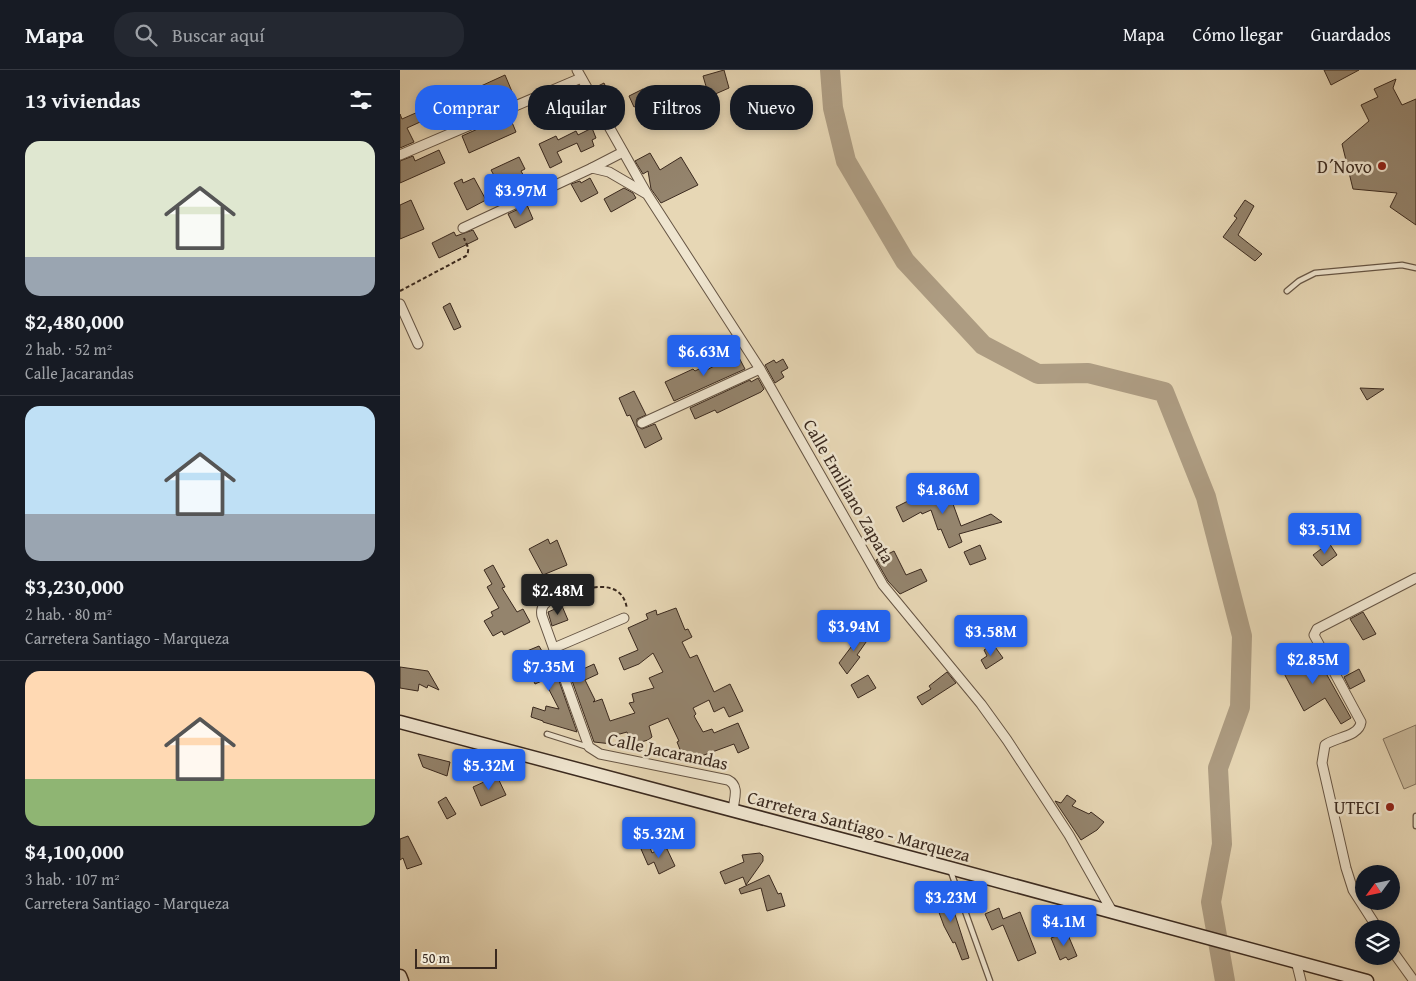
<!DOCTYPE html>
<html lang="es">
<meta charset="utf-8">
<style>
body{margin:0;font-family:"Gentium Book Plus",serif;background:#242831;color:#f1f3f6;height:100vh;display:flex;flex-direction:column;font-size:19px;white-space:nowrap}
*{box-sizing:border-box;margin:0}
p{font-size:16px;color:#9ea1a6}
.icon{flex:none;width:28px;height:28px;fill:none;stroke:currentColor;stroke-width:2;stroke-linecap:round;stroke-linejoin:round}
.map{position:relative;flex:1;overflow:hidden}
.side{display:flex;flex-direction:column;background:#171b24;width:400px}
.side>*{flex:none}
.top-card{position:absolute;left:15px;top:15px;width:475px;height:45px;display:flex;gap:10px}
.needle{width:32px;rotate:237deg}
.fabs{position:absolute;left:955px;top:795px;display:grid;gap:10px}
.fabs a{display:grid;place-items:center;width:45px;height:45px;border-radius:50%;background:#171b24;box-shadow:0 2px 8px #0003;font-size:25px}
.scale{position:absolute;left:15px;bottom:12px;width:82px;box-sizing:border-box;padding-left:5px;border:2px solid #3b2a1f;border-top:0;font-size:14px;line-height:18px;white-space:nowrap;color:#3b2a1f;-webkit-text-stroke:4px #efe5cf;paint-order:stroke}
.price{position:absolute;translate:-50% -42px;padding:0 11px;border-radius:5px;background:#2563eb;color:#fff;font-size:16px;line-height:32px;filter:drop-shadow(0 1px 2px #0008)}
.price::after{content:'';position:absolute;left:50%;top:30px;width:15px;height:11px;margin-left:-8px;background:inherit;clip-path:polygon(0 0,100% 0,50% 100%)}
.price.on{background:#222;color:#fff}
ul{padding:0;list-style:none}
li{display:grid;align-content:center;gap:10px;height:265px;padding:0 25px}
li+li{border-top:1px solid #363941}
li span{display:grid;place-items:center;height:155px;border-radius:15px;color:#555}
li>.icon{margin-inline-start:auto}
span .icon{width:90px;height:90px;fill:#fffc;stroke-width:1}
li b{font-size:21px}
h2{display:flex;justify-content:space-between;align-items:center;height:60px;padding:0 25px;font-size:21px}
.pill{padding:0 18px;border-radius:20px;background:#171b24;box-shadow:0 2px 8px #0003;font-size:18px;line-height:45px}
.pill.on{background:#2563eb;color:#fff}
header{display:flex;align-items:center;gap:30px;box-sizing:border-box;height:70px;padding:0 25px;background:#171b24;border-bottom:1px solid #363941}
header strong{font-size:24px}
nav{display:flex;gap:28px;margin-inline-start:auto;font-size:18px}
.search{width:350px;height:45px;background:#242831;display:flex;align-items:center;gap:12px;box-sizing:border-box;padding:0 18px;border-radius:20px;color:#9ea1a6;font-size:19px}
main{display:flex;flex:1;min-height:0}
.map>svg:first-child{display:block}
</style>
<header>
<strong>Mapa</strong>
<div class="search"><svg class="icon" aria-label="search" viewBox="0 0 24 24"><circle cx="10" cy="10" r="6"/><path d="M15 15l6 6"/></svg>Buscar aquí</div>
<nav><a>Mapa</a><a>Cómo llegar</a><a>Guardados</a></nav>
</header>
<main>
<section class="side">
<h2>13 viviendas<svg class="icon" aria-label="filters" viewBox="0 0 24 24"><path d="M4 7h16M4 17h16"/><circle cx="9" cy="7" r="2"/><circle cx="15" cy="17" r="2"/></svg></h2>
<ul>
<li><span style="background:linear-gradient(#dfe7d0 75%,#9aa5b1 0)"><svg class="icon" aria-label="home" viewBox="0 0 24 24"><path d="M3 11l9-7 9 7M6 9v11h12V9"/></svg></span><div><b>$2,480,000</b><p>2 hab. · 52 m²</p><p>Calle Jacarandas</p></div></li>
<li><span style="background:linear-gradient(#bfe0f5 70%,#9aa5b1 0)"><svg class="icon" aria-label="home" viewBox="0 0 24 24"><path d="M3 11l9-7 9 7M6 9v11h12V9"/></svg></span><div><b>$3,230,000</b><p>2 hab. · 80 m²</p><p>Carretera Santiago - Marqueza</p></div></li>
<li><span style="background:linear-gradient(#ffd9b3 70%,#8fb573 0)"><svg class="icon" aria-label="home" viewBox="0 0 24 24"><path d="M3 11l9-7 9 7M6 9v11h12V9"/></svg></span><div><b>$4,100,000</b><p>3 hab. · 107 m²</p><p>Carretera Santiago - Marqueza</p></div></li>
</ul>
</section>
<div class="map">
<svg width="1016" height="911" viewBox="0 0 1016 911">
<rect width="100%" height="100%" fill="#e7d7b5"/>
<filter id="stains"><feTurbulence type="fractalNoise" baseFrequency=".004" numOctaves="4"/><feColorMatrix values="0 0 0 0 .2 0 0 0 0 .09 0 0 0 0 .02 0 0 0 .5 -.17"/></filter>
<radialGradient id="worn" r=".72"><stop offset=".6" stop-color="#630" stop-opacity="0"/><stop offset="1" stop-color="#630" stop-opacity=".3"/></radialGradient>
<path fill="#caba9c" stroke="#82725e" d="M1016,655V714L1004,719L983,669Z"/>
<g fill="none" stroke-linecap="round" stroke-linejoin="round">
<path stroke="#ad9c82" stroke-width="20" d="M430,0L433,38L446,91L505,191L583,275L638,304L688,303L764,322L806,427L842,566L840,637L818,698L822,774L811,832L825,911"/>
</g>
<g fill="#94846d" stroke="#3b2a1f">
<path d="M324,0L329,18L313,25L308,23L303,6Z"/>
<path d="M924,0H959L931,15Z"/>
<path d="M105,5L113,24L104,30L102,26L76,36L70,21Z"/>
<path d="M996,9L993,18L1002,35L1016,29V155L990,137L997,123L953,119L942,74L969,51L961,35L978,27L974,19Z"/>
<path d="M204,13L209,24L200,28L194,18Z"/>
<path d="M243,19L249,31L234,37L229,26Z"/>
<path d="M357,33L364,44L355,49L350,35Z"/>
<path d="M27,38L31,47L7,58L14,72L0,78V44L2,49Z"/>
<path d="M109,45L116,62L69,83L62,66Z"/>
<path d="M192,58L196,68L192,70L194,76L181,82L177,73L157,82L162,92L150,98L139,74L156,66L158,70L176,61L178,65Z"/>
<path d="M39,80L45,93L0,113V91L13,86L15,91Z"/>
<path d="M250,83L260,100L281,87L298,115L261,133L251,119L248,101L243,104L235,91Z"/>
<path d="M119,87L125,99L121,101L129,115L119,120L121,124L112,129L101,109L97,111L91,100Z"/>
<path d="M74,108L86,130L67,140L54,113L62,109L63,113Z"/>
<path d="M190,108L198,123L181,132L171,114L180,111L181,113Z"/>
<path d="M224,118L233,123L236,128L211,142L204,129Z"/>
<path d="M11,130L24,159L0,169V135Z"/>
<path d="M845,130L854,136L838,165L862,184L855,191L823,167L837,148L834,146Z"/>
<path d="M127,135L133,149L115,158L108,144Z"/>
<path d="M73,160L78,169L39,188L32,173L54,162L56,166Z"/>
<path d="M50,233L61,257L54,260L43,237Z"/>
<path d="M335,280L345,299L274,331L265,312L293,299L295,301L303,297L305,301L325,290L323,286Z"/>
<path d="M383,289L388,298L381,302L384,307L375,313L365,295L374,290L376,293Z"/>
<path d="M358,308L364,319L361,322L317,343L315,340L295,349L290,338L350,310L351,312Z"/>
<path d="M960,318L984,319L967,330Z"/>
<path d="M234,321L246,345L237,349V356L242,359L255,354L262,369L245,378L230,345L227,346L219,328Z"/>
<path d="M548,416L555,433L553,434L561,456L591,444L602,452L559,464L562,472L549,478L541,459L538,460L531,440L522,444L521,442L503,452L496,437L516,427Z"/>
<path d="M148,469L150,474L157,470L167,495L143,505L129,479Z"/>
<path d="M929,473L937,485L922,496L913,485Z"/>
<path d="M580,475L586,489L570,495L564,482Z"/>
<path d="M494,481L506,505L521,499L527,511L500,524L488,511L476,490Z"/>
<path d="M93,495L105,517L102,518L117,542L123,539L130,552L104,565L102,561L93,566L84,551L93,546L91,542L99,538L87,517L92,514L84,500Z"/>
<path d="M162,536L168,550L152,556L148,542Z"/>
<path d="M276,538L285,560L288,559L292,567L282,572L290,588L297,585L314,622L330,614L343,641L329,647L324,637L314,642L309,630L293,638L296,644L294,646L303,662L312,659L314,663L338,653L349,678L338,683L334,674L285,692L277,672L279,671L268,648L249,656L252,667L248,670L231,675L227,662L209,667L212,674L194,672L170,605L194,594L198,604L185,610L195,630L193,632L202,629L210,651L235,643L229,633L234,632L232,624L254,618L249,608L263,602L253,583L239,594L224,600L219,588L238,580L228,558L248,549L246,544L256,540L257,545Z"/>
<path d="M963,542L976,564L963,570L950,549Z"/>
<path d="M464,560L471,565L457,585L460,587L447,604L439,593Z"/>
<path d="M593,574L603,588L586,599L581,590L587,586L584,580Z"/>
<path d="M139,576L158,608L177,662L143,652V651L131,647L133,637L145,641L146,636L159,639L144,610L135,614L128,598L131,596L125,585L128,584L127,581Z"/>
<path d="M913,580L951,648L941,654L925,628L904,641L879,594L893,588L895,591Z"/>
<path d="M0,597L28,601L39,620L28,615L27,618L19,614L18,621L0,618Z"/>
<path d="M959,599L965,611L950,619L944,607Z"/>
<path d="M547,602L556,613L522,635L517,627L531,619L529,616Z"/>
<path d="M468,605L476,618L458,628L451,615Z"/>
<path d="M18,684L50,692L47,706L23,697Z"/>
<path d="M97,706L106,725L81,736L73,717Z"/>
<path d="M667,725L676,731L672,736L689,744L691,742L704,752L697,760L681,770L655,731L661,733Z"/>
<path d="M46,727L56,744L47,749L38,732Z"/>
<path d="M8,766L22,794L7,799L3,788L0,790V769Z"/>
<path d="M249,775L252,783L263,777L267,779L275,796L259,804L254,792L248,795L241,779Z"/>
<path d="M360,783L363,786V791L346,815L343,807L325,814L320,802L344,792L342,785Z"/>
<path d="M369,805L378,824L381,823L385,836L367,841L361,818L341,824L339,819Z"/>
<path d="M550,822V829L569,888L562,890L555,872L553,873L544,856L534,829Z"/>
<path d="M599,838L603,849L620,842L636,883L618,891L603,855L592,860L585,844Z"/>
<path d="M659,865L661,868L668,865L677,886L668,890L666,887L660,890L651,868Z"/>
</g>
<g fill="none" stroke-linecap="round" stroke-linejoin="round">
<g stroke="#654" stroke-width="7">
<g id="lane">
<path d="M887,221L899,211L915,203L1002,195L1016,198"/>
<path d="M147,664L188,677"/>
<path d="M1016,746V756"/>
<path d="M551,802L590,911"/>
</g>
</g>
<g stroke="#654" stroke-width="11">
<g id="street">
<path d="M177,0L247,124L360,299L483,515L581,634L607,670L669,765L713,843"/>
<path d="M0,85L181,8"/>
<path d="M192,98L223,82"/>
<path d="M63,158L192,98L209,102L245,123"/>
<path d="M0,234L18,274"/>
<path d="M242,353L360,299"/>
<path d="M153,528C145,532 140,537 142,546L189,677L200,684L328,710C340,716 334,729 333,740"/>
<path d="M154,578L224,548"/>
<path d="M978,859L953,820L946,798L922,693L925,675C935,667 959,667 961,652L914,565L917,559L1016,508"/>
<path d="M991,879L1014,911"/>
<path d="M896,891L901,911"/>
</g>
</g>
<g stroke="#3b2a1f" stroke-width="15">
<g id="secondary">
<path d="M0,652L550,798L967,911"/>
<path d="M0,906L2,911"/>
</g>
</g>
<g stroke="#3b2a1f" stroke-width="2" stroke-dasharray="4 2.5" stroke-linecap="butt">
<path d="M0,221L66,186C71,179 66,174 64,168"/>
<path d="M162,525C184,519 222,505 227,539"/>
</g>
<use href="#lane" stroke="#efe5cf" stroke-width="4.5"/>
<use href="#street" stroke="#efe5cf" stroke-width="9"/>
<use href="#secondary" stroke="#efe5cf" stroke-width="12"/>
</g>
<g fill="#8f2418" stroke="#efe5cf" stroke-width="2">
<circle cx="982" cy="96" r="5"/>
<circle cx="990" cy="737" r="5"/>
</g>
<g text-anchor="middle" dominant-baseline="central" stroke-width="5" stroke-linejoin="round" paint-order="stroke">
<g font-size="18" fill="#3b2a1f" stroke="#efe5cf" text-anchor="end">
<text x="972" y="96">D´Novo</text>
<text x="980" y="737">UTECI</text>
</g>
<g font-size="18" fill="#3b2a1f" stroke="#efe5cf">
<text transform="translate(449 421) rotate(60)">Calle Emiliano Zapata</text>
<text transform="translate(268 681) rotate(12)">Calle Jacarandas</text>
<text transform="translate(459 756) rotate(15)">Carretera Santiago - Marqueza</text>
</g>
</g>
<rect width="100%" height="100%" filter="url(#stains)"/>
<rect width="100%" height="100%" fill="url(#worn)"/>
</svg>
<div class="fabs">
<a><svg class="needle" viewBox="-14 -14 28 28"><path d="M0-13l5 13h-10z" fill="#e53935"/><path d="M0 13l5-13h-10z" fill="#9ea1a6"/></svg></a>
<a><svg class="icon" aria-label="layers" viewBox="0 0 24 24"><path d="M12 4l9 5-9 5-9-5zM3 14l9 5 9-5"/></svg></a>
</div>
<div class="scale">50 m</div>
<b class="price" style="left:121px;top:146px">$3.97M</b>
<b class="price" style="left:304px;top:307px">$6.63M</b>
<b class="price" style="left:543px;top:445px">$4.86M</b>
<b class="price" style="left:925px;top:485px">$3.51M</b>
<b class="price on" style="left:158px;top:546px">$2.48M</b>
<b class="price" style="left:454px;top:582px">$3.94M</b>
<b class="price" style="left:591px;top:587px">$3.58M</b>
<b class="price" style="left:913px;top:615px">$2.85M</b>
<b class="price" style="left:149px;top:622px">$7.35M</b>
<b class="price" style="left:89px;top:721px">$5.32M</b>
<b class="price" style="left:259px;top:789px">$5.32M</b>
<b class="price" style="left:551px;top:853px">$3.23M</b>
<b class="price" style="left:664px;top:877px">$4.1M</b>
<div class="top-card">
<a class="pill on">Comprar</a>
<a class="pill">Alquilar</a>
<a class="pill">Filtros</a>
<a class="pill">Nuevo</a>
</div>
</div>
</main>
